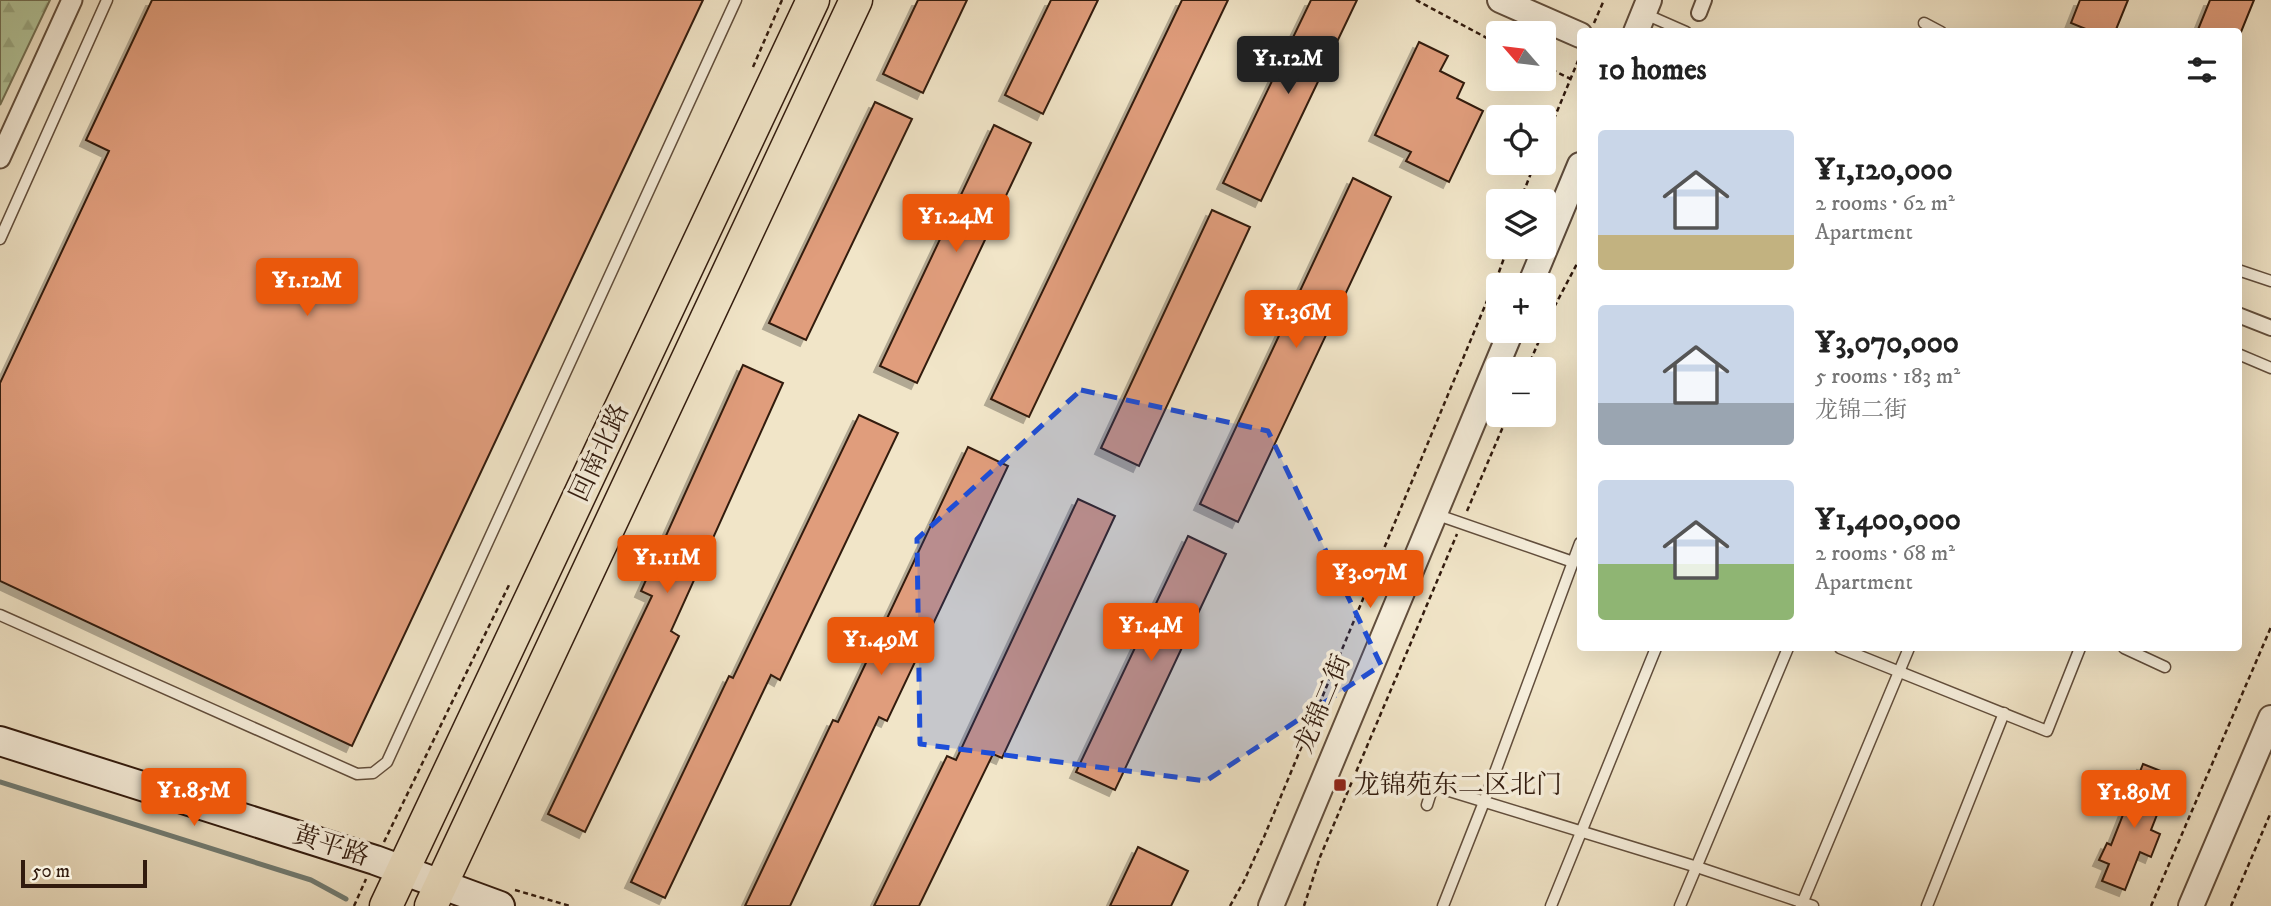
<!DOCTYPE html>
<meta charset="utf-8">
<style>
body{margin:0;font-family:"IM FELL DW Pica","Noto Serif SC",serif;background:#f2f2f2;color:#222;height:100vh;display:flex;flex-direction:column;font-size:26px;white-space:nowrap}
*{box-sizing:border-box;margin:0}
p{font-size:23px;color:#767676}
.icon{flex:none;width:38px;height:38px;fill:none;stroke:currentColor;stroke-width:2;stroke-linecap:round;stroke-linejoin:round}
.map{position:relative;flex:1;overflow:hidden}
.sheet{position:absolute;left:1577px;top:28px;width:665px;height:623px;display:flex;flex-direction:column;background:#fff;border-radius:7px;box-shadow:0 7px 28px #0002}
.sheet>*{flex:none}
.needle{width:46px;rotate:298deg}
.fabs{position:absolute;left:1486px;top:21px;display:grid;gap:14px}
.fabs a{display:grid;place-items:center;width:70px;height:70px;border-radius:7px;background:#fff;box-shadow:0 7px 28px #0002;font-size:35px}
.scale{position:absolute;left:21px;bottom:18px;width:126px;box-sizing:border-box;padding-left:7px;border:4px solid #321b0e;border-top:0;font-size:19px;line-height:24px;white-space:nowrap;color:#321b0e;-webkit-text-stroke:5px #f6eedb;paint-order:stroke}
.price{position:absolute;translate:-50% -60px;padding:0 16px;border-radius:7px;background:#ea580c;color:#fff;font-size:23px;line-height:46px;filter:drop-shadow(0 2px 4px #0008)}
.price::after{content:'';position:absolute;left:50%;top:42px;width:21px;height:16px;margin-left:-10px;background:inherit;clip-path:polygon(0 0,100% 0,50% 100%)}
.price.current{background:#222;color:#fff}
ul{padding:0;list-style:none}
li{display:flex;align-items:center;gap:21px;height:175px;padding:0 21px}
li span{display:grid;place-items:center;flex:none;width:196px;height:140px;border-radius:7px;color:#555}
li>.icon{margin-inline-start:auto}
span .icon{width:84px;height:84px;fill:#fffc;stroke-width:1}
li b{font-size:30px}
h2{display:flex;justify-content:space-between;align-items:center;height:84px;padding:0 21px;font-size:30px}
.map>svg:first-child{display:block}
</style>
<div class="map">
<svg width="2271" height="906" viewBox="0 0 2271 906">
<defs>
<pattern id="forest-firs" width="22" height="20" patternUnits="userSpaceOnUse" patternTransform="scale(1.75)"><rect width="22" height="20" fill="#b3c69b"/><path d="M5 1l3.5 6h-7zM16 11l3.5 6h-7z" fill="#9aaa84"/></pattern>
<filter id="shadow"><feDropShadow dx="-6" dy="6" stdDeviation="0" flood-color="#0004"/></filter>
</defs>
<rect width="100%" height="100%" fill="#f1e5c8"/>
<filter id="stains"><feTurbulence type="fractalNoise" baseFrequency=".00286" numOctaves="4"/><feColorMatrix values="0 0 0 0 .2 0 0 0 0 .09 0 0 0 0 .02 0 0 0 .5 -.17"/></filter>
<radialGradient id="worn" r=".72"><stop offset=".6" stop-color="#630" stop-opacity="0"/><stop offset="1" stop-color="#630" stop-opacity=".3"/></radialGradient>
<path fill="url(#forest-firs)" stroke="#727054" stroke-width="2" d="M0,0H50L0,105Z"/>
<g fill="none" stroke-linecap="round" stroke-linejoin="round">
<path stroke="#717d75" stroke-width="5" d="M0,782L311,880L346,899"/>
</g>
<g fill="#e09d7b" stroke="#321b0e" stroke-width="2" filter="url(#shadow)">
<path d="M152,0H703L352,746L0,581V383L109,151L86,140Z"/>
<path d="M918,0H967L923,93L883,74Z"/>
<path d="M1051,0H1098L1043,114L1005,95Z"/>
<path d="M1182,0H1228L1029,417L991,399Z"/>
<path d="M1311,0H1357L1261,201L1223,183Z"/>
<path d="M2080,0H2128L2115,32H2093L2071,23Z"/>
<path d="M2210,0H2254L2241,32H2197Z"/>
<path d="M1419,42L1448,56L1440,71L1464,83L1457,98L1483,111L1449,182L1406,161L1411,152L1375,135Z"/>
<path d="M875,102L912,119L806,340L769,323Z"/>
<path d="M994,125L1031,143L917,383L880,366Z"/>
<path d="M1353,178L1391,197L1238,522L1200,504Z"/>
<path d="M1212,210L1250,227L1139,466L1101,448Z"/>
<path d="M743,365L783,383L671,631L679,636L585,832L548,814L652,596L641,591Z"/>
<path d="M859,415L898,433L780,680L771,675L665,898L631,882L729,676L733,678Z"/>
<path d="M968,447L1008,466L887,721L879,717L790,906H745L833,720L838,722Z"/>
<path d="M1078,499L1115,516L1002,758L993,754L919,906H874L947,756L956,760Z"/>
<path d="M1188,536L1226,554L1115,790L1076,772Z"/>
<path d="M2143,764L2161,771L2153,793L2164,797L2151,830L2160,834L2151,857L2140,852L2125,890L2102,881L2109,864L2099,860L2107,843L2111,845Z"/>
<path d="M1138,847L1188,871L1171,906H1110Z"/>
</g>
<g fill="none" stroke-linecap="round" stroke-linejoin="round">
<g stroke="#624e3c" stroke-width="13">
<g id="service">
<path d="M1645,14L1686,32"/>
<path d="M1924,23L1941,32"/>
<path d="M0,239L107,0"/>
<path d="M2238,270L2271,281"/>
<path d="M2238,354L2271,368"/>
<path d="M1435,514L1573,562"/>
<path d="M0,615L357,774L373,773L387,762L736,0"/>
<path d="M1840,648L2047,731L2080,648"/>
<path d="M2124,648L2165,667"/>
<path d="M1427,805L1433,786L1697,867L1813,906"/>
<path d="M1443,906L1484,802L1580,543"/>
<path d="M1551,906L1656,648"/>
<path d="M1680,906L1788,648"/>
<path d="M1801,906L1909,648"/>
<path d="M1927,906L2004,713"/>
</g>
</g>
<g stroke="#624e3c" stroke-width="18">
<g id="pedestrian">
<path d="M1699,13L1704,0"/>
<path d="M2238,315L2271,328"/>
</g>
</g>
<g stroke="#624e3c" stroke-width="23">
<path id="minor" d="M0,158L72,0"/>
</g>
<g stroke="#624e3c" stroke-width="28">
<g id="tertiary">
<path d="M1500,0L1580,35"/>
<path d="M1636,32L1649,0"/>
<path d="M1530,285L1580,165"/>
<path d="M1271,906L1511,331"/>
<path d="M2191,906L2271,718"/>
</g>
</g>
<g stroke="#321b0e" stroke-width="32">
<path id="secondary" d="M0,741L375,860L500,906"/>
</g>
<g stroke="#321b0e" stroke-width="35">
<g id="primary">
<path d="M386,906L813,0"/>
<path d="M431,906L856,0"/>
</g>
</g>
<g stroke="#321b0e" stroke-width="2.5" stroke-dasharray="5 3.5" stroke-linecap="butt">
<path d="M1416,0L1498,44"/>
<path d="M1594,23L1604,0"/>
<path d="M1544,66L1571,79"/>
<path d="M753,67L782,0"/>
<path d="M1544,143L1580,56"/>
<path d="M1520,201L1535,163"/>
<path d="M1527,369L1550,315L1580,258"/>
<path d="M1467,511L1508,415"/>
<path d="M384,842L510,583"/>
<path d="M515,890L570,906"/>
<path d="M354,906L366,879"/>
<path d="M1230,906L1244,881L1264,837L1499,272L1508,247"/>
<path d="M1304,906L1320,857L1457,534"/>
<path d="M2151,906L2271,627"/>
<path d="M2231,906L2271,812"/>
</g>
<use href="#service" stroke="#f6eedb" stroke-width="10"/>
<use href="#pedestrian" stroke="#f6eedb" stroke-width="14"/>
<use href="#minor" stroke="#f6eedb" stroke-width="19"/>
<use href="#tertiary" stroke="#f6eedb" stroke-width="24"/>
<use href="#secondary" stroke="#f6eedb" stroke-width="28"/>
<use href="#primary" stroke="#f1e5c8" stroke-width="32"/>
</g>
<path fill="#1d4ed8" fill-opacity="0.2" stroke="#1d4ed8" stroke-width="5" stroke-dasharray="14 9" stroke-linejoin="round" d="M1081,390L1268,431L1381,665L1206,781L920,744L917,539Z"/>
<rect fill="#8f2418" stroke="#f6eedb" stroke-width="2.5" x="1333" y="778" width="14" height="14" rx="3.5"/>
<g text-anchor="middle" dominant-baseline="central" stroke-width="7" stroke-linejoin="round" paint-order="stroke">
<g font-size="26" fill="#321b0e" stroke="#f6eedb">
<text transform="translate(600 453) rotate(-65)">回南北路</text>
<text transform="translate(1323 704) rotate(-67)">龙锦二街</text>
<text transform="translate(331 846) rotate(18)">黄平路</text>
</g>
<g font-size="26" fill="#321b0e" stroke="#f6eedb" text-anchor="start">
<text x="1354" y="785">龙锦苑东二区北门</text>
</g>
</g>
<rect width="100%" height="100%" filter="url(#stains)"/>
<rect width="100%" height="100%" fill="url(#worn)"/>
</svg>
<div class="fabs">
<a><svg class="needle" viewBox="-14 -14 28 28"><path d="M0-13l5 13h-10z" fill="#e53935"/><path d="M0 13l5-13h-10z" fill="#767676"/></svg></a>
<a><svg class="icon" aria-label="locate" viewBox="0 0 24 24"><circle cx="12" cy="12" r="6"/><path d="M12 2v4M12 18v4M2 12h4M18 12h4"/></svg></a>
<a><svg class="icon" aria-label="layers" viewBox="0 0 24 24"><path d="M12 4l9 5-9 5-9-5zM3 14l9 5 9-5"/></svg></a>
<a>+</a>
<a>−</a>
</div>
<div class="scale">50 m</div>
<b class="price current" style="left:1288px;top:96px">¥1.12M</b>
<b class="price" style="left:956px;top:254px">¥1.24M</b>
<b class="price" style="left:307px;top:318px">¥1.12M</b>
<b class="price" style="left:1296px;top:350px">¥1.36M</b>
<b class="price" style="left:667px;top:595px">¥1.11M</b>
<b class="price" style="left:1370px;top:610px">¥3.07M</b>
<b class="price" style="left:1151px;top:663px">¥1.4M</b>
<b class="price" style="left:881px;top:677px">¥1.49M</b>
<b class="price" style="left:194px;top:828px">¥1.85M</b>
<b class="price" style="left:2134px;top:830px">¥1.89M</b>
<section class="sheet">
<h2>10 homes<svg class="icon" aria-label="filters" viewBox="0 0 24 24"><path d="M4 7h16M4 17h16"/><circle cx="9" cy="7" r="2"/><circle cx="15" cy="17" r="2"/></svg></h2>
<ul>
<li><span style="background:linear-gradient(#c9d6e8 75%,#c2b280 0)"><svg class="icon" aria-label="home" viewBox="0 0 24 24"><path d="M3 11l9-7 9 7M6 9v11h12V9"/></svg></span><div><b>¥1,120,000</b><p>2 rooms · 62 m²</p><p>Apartment</p></div></li>
<li><span style="background:linear-gradient(#c9d6e8 70%,#9aa5b1 0)"><svg class="icon" aria-label="home" viewBox="0 0 24 24"><path d="M3 11l9-7 9 7M6 9v11h12V9"/></svg></span><div><b>¥3,070,000</b><p>5 rooms · 183 m²</p><p>龙锦二街</p></div></li>
<li><span style="background:linear-gradient(#c9d6e8 60%,#8fb573 0)"><svg class="icon" aria-label="home" viewBox="0 0 24 24"><path d="M3 11l9-7 9 7M6 9v11h12V9"/></svg></span><div><b>¥1,400,000</b><p>2 rooms · 68 m²</p><p>Apartment</p></div></li>
</ul>
</section>
</div>
